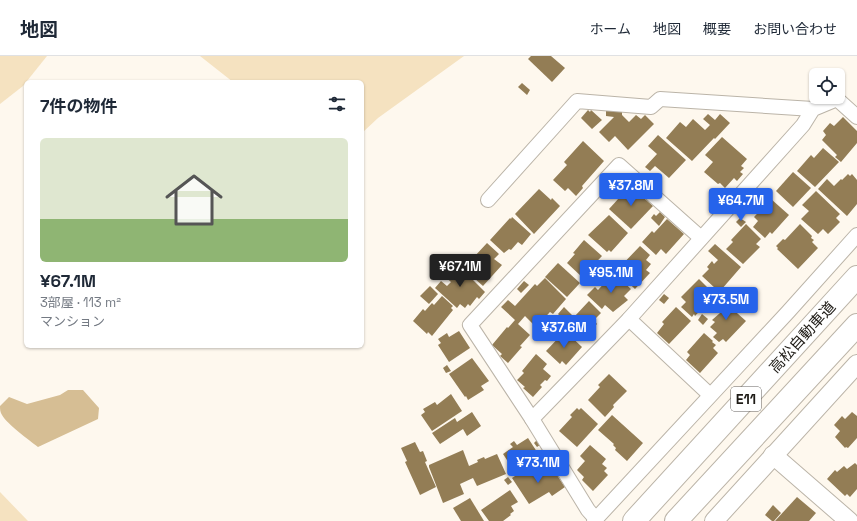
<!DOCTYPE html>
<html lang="ja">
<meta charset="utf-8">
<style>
body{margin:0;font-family:"Space Grotesk","Noto Sans JP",sans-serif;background:#f2f2f3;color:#1f2937;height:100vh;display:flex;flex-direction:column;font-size:15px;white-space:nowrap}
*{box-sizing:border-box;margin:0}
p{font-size:13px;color:#747a83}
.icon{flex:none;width:22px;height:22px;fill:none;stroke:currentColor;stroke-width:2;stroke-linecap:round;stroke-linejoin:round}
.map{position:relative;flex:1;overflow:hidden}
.side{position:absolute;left:24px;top:24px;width:340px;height:268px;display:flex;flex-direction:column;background:#fff;border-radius:6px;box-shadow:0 1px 3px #0004}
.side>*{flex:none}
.controls{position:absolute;left:809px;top:12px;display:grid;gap:8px}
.controls a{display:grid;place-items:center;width:36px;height:36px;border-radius:6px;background:#fff;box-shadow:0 1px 3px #0004;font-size:20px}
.price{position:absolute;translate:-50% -34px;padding:0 9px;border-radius:4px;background:#2563eb;color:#fff;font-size:13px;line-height:26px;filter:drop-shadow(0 1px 2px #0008)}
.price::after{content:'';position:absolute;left:50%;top:24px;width:12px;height:9px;margin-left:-6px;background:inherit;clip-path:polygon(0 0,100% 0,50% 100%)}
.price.selected{background:#222;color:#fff}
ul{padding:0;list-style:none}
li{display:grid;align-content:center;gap:8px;height:212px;padding:0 16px}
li+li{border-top:1px solid #e0e1e3}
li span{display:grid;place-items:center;height:124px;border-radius:6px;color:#555}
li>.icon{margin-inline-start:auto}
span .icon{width:72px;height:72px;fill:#fffc;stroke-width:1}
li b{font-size:17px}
h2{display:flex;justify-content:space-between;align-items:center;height:48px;padding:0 16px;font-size:17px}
header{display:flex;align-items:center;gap:24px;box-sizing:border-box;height:56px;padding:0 20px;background:#fff;border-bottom:1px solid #e0e1e3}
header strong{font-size:19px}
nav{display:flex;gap:22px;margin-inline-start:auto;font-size:14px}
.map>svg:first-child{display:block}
</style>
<header>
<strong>地図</strong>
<nav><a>ホーム</a><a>地図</a><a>概要</a><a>お問い合わせ</a></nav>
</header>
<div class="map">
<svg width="857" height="465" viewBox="0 0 857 465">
<rect width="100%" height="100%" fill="#fef8ee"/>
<g fill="#f5e2c0">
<path d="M0,0H47L23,30L0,48Z"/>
<path d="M200,0H464L378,62L362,77V26H233Z"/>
<path d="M0,436L28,465H0Z"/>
</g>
<path fill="#d6be94" d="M68,334H83L99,352L98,363L38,391C29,384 7,368 2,359C0,356 0,353 0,350L9,341L27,348L60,339Z"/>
<g fill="#937d55">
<path d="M531,0H551L565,12L552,26L528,3Z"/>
<path d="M522,27L530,34L527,39L518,31Z"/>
<path d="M588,54L590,56L591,54L602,64L592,73L581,62Z"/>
<path d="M606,54L622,56V59L629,66L636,59L641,63L645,59L654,68L628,94L615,80L609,86L599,76L614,61L606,60Z"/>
<path d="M708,58L715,64L720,58L730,67L715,83L714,82L692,105L666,82L680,66L686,71L693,63L705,74L710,69L703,63Z"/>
<path d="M843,61L857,75V87L841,106L835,101L837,99L822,84L826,79L823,75L830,67L834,70Z"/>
<path d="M658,79L686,104L669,122L655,110L650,115L645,111L657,98L648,90Z"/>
<path d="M722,81L747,103L741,110L744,112L740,116L743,118L737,125L734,122L725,132L720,127L718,128L704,116L713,106L705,99Z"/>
<path d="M583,85L604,105L582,130L583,132L576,140L568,132L565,135L553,124L567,109L564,106Z"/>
<path d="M823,92L839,106L815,131L797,115L811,99L814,102Z"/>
<path d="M793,116L811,132L793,151L776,135Z"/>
<path d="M848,118L850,120L852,118L857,124V148L847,160L818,133L827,123L834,130L841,123L842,124Z"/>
<path d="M630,130L653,150L631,173L609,153Z"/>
<path d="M539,133L551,144L552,142L560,150L534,178L515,158Z"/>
<path d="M816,135L840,158L836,162L840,166L828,178L823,173L818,178L801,163L809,155L802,149Z"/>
<path d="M765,136L770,141L766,145L761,141Z"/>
<path d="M771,143L789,159L772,178L770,176L765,182L753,171L758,165L754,161Z"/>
<path d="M660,156L665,161L659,170L651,162L654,158L656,160Z"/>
<path d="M609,159L628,177L611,196L609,194L607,196L588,179Z"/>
<path d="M512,161L531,178L522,189L518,186L511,194L509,193L504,197L490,184L510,162L511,163Z"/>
<path d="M740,162L746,166L741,171L736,166Z"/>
<path d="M667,163L684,178L666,198L661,193L656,199L642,186L652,175L654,177Z"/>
<path d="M746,168L761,183L756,188L760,191L743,208L726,193L733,186L731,184Z"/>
<path d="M800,168L812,180L811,182L814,184L812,186L818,192L798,213L777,193L778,192L776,190L783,183L785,184Z"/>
<path d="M584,184L602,200L582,221L567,207L575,198L573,197Z"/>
<path d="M487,187L499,198L494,203L502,209L483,230L465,214L475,203L474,201Z"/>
<path d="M715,188L741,211L721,234L718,232L716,233L702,220L709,213L707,211L712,205L714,208L718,204L708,195Z"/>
<path d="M640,190L650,199L646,204L651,208L646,214L650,217L635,233L617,216L619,214L618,213Z"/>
<path d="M460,202L463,206L461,209L457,205Z"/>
<path d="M558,207L580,227L567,241L545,221Z"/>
<path d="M453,208L455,210L457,208L485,236L479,243L477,241L470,250L468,248L465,252L460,248L457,252L435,232L441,225L447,230L451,226L443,219Z"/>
<path d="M616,219L631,233L624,240L628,244L613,256L605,249L602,253L587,239L595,231L598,234L611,220L613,222Z"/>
<path d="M545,222L566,243L553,258L550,256L536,271L525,260L518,268L530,279L520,290L522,291L508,307L500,300L502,298L492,289L507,271L508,272L515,264L501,251L508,244L515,250L535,228L537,230Z"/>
<path d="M699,223L715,239L695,260L694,258L692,261L681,251L686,246L681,241Z"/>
<path d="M524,225L529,229L521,237L517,233Z"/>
<path d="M430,230L438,238L429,248L420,240Z"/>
<path d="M664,238L669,242L664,248L659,244Z"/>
<path d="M442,240L453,250L451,252L453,254L432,280L428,276L427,278L413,265L423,253L425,255L432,247L434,249Z"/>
<path d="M720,240L728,248L726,250L728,252L729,250L746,265L726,286L723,283L719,286L713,281L717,277L710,271L715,266L712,264L720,257L711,249Z"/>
<path d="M589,245L601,257L594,264L597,268L584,282L578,276L576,277L558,258L564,251L574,261Z"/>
<path d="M676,251L691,265L669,288L657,277L664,268L662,266Z"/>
<path d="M702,258L708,263L703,269L698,264Z"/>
<path d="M459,275L470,292L449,306L438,289L441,287L438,283L447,277L449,281Z"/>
<path d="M565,275L582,291L566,309L562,305L560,308L546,295Z"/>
<path d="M704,277L713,285L712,286L716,289L713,292L718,297L700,317L686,304L690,299L687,296Z"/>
<path d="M536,298L547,308L543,313L551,320L547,325L545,324L540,329L542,331L533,341L523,332L525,331L517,324L524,317L522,315Z"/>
<path d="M472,302L489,325L481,330L484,334L468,344L466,340L465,341L449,318Z"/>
<path d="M447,309L451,315L446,317L443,312Z"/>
<path d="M609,318L627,335L613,349L614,351L605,361L588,344L600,331L598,329Z"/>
<path d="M451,338L462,355L432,375L421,359L425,356L423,353L435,346L437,349Z"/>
<path d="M577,352L579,354L581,352L598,368L577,391L559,375L572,361L570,359Z"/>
<path d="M472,356L481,370L467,380L463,373L440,388L432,377L455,362L457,366Z"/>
<path d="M852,356L857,360V382L848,392L846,391L845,392L835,381L840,375L834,369L842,360L845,363Z"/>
<path d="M612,359L643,387L627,405L615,394L616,392L613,389L614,388L598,374Z"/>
<path d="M528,382L539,399L515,416L503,398L513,391L510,388L514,385L517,389Z"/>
<path d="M537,384L540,389L537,391L534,387Z"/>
<path d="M415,386L420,396L423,395L427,405L425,406L436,431L420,439L405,406L407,405L401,392Z"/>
<path d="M590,389L606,403L602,408L607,412L604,415L608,419L593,435L582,424L584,421L577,414L585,405L580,400Z"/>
<path d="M463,394L469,410L478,406L477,404L484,401L485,403L497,398L506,418L477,430L473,422L460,428L464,438L443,447L429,411V409Z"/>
<path d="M855,407L857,409V433L850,441L847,438L845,440L827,423L835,414L837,416L844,410L847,413Z"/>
<path d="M551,410L565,431L552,440L549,436L529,448L512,422L524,414L528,420L535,415L538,419Z"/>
<path d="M508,421L512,426L508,429L504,424Z"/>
<path d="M510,434L518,446L511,450L514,455L510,458L511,459L503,465H489L481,454Z"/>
<path d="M797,441L816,457L809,465H775Z"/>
<path d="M470,442L484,465H461L453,452Z"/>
<path d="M773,449L781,457L774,465H772L765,459Z"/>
</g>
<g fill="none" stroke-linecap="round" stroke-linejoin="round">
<g stroke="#bbb4a8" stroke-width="16">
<g id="minor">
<path d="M488,144L577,45L651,51L660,43L813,53"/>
<path d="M710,339L629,263L803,69L813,53L837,43L857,61"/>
<path d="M532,363L470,269L619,109L701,182"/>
<path d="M596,463L588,454L532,363L629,263"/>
<path d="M594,465L788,256L857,179"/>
</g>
</g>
<g stroke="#bbb4a8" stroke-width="20">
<g id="tertiary">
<path d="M773,399L849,465"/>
<path d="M714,465L857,308"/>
</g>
</g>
<g stroke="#bbb4a8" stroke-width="24">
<g id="motorway">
<path d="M634,465L857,221"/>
<path d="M676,465L857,269"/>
</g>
</g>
<use href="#minor" stroke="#fff" stroke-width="14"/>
<use href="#tertiary" stroke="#fff" stroke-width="18"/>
<use href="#motorway" stroke="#fff" stroke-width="22"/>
</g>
<g text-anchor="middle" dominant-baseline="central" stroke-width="4" stroke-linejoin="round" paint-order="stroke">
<rect fill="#fff" stroke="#625f5c" stroke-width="1" x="731" y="331" width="30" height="24" rx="3"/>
<g font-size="14" font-weight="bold" fill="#1e1b16">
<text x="746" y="343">E11</text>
</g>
<g font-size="15" fill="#1e1b16" stroke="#fff">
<text transform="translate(802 281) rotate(-48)">高松自動車道</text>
</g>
</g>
</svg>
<div class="controls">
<a><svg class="icon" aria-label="locate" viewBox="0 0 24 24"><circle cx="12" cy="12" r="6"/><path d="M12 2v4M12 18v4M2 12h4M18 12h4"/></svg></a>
</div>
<b class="price" style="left:631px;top:151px">¥37.8M</b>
<b class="price" style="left:741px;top:166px">¥64.7M</b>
<b class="price selected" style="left:460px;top:232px">¥67.1M</b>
<b class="price" style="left:611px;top:238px">¥95.1M</b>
<b class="price" style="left:726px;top:265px">¥73.5M</b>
<b class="price" style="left:564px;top:293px">¥37.6M</b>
<b class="price" style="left:538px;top:428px">¥73.1M</b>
<section class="side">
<h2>7件の物件<svg class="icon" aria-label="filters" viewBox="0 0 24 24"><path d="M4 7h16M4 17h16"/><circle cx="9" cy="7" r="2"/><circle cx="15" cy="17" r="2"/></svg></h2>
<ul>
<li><span style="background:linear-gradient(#dfe7d0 65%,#8fb573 0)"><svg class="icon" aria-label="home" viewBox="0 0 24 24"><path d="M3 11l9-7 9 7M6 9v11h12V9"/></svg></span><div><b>¥67.1M</b><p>3部屋 · 113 m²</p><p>マンション</p></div></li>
</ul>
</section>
</div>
